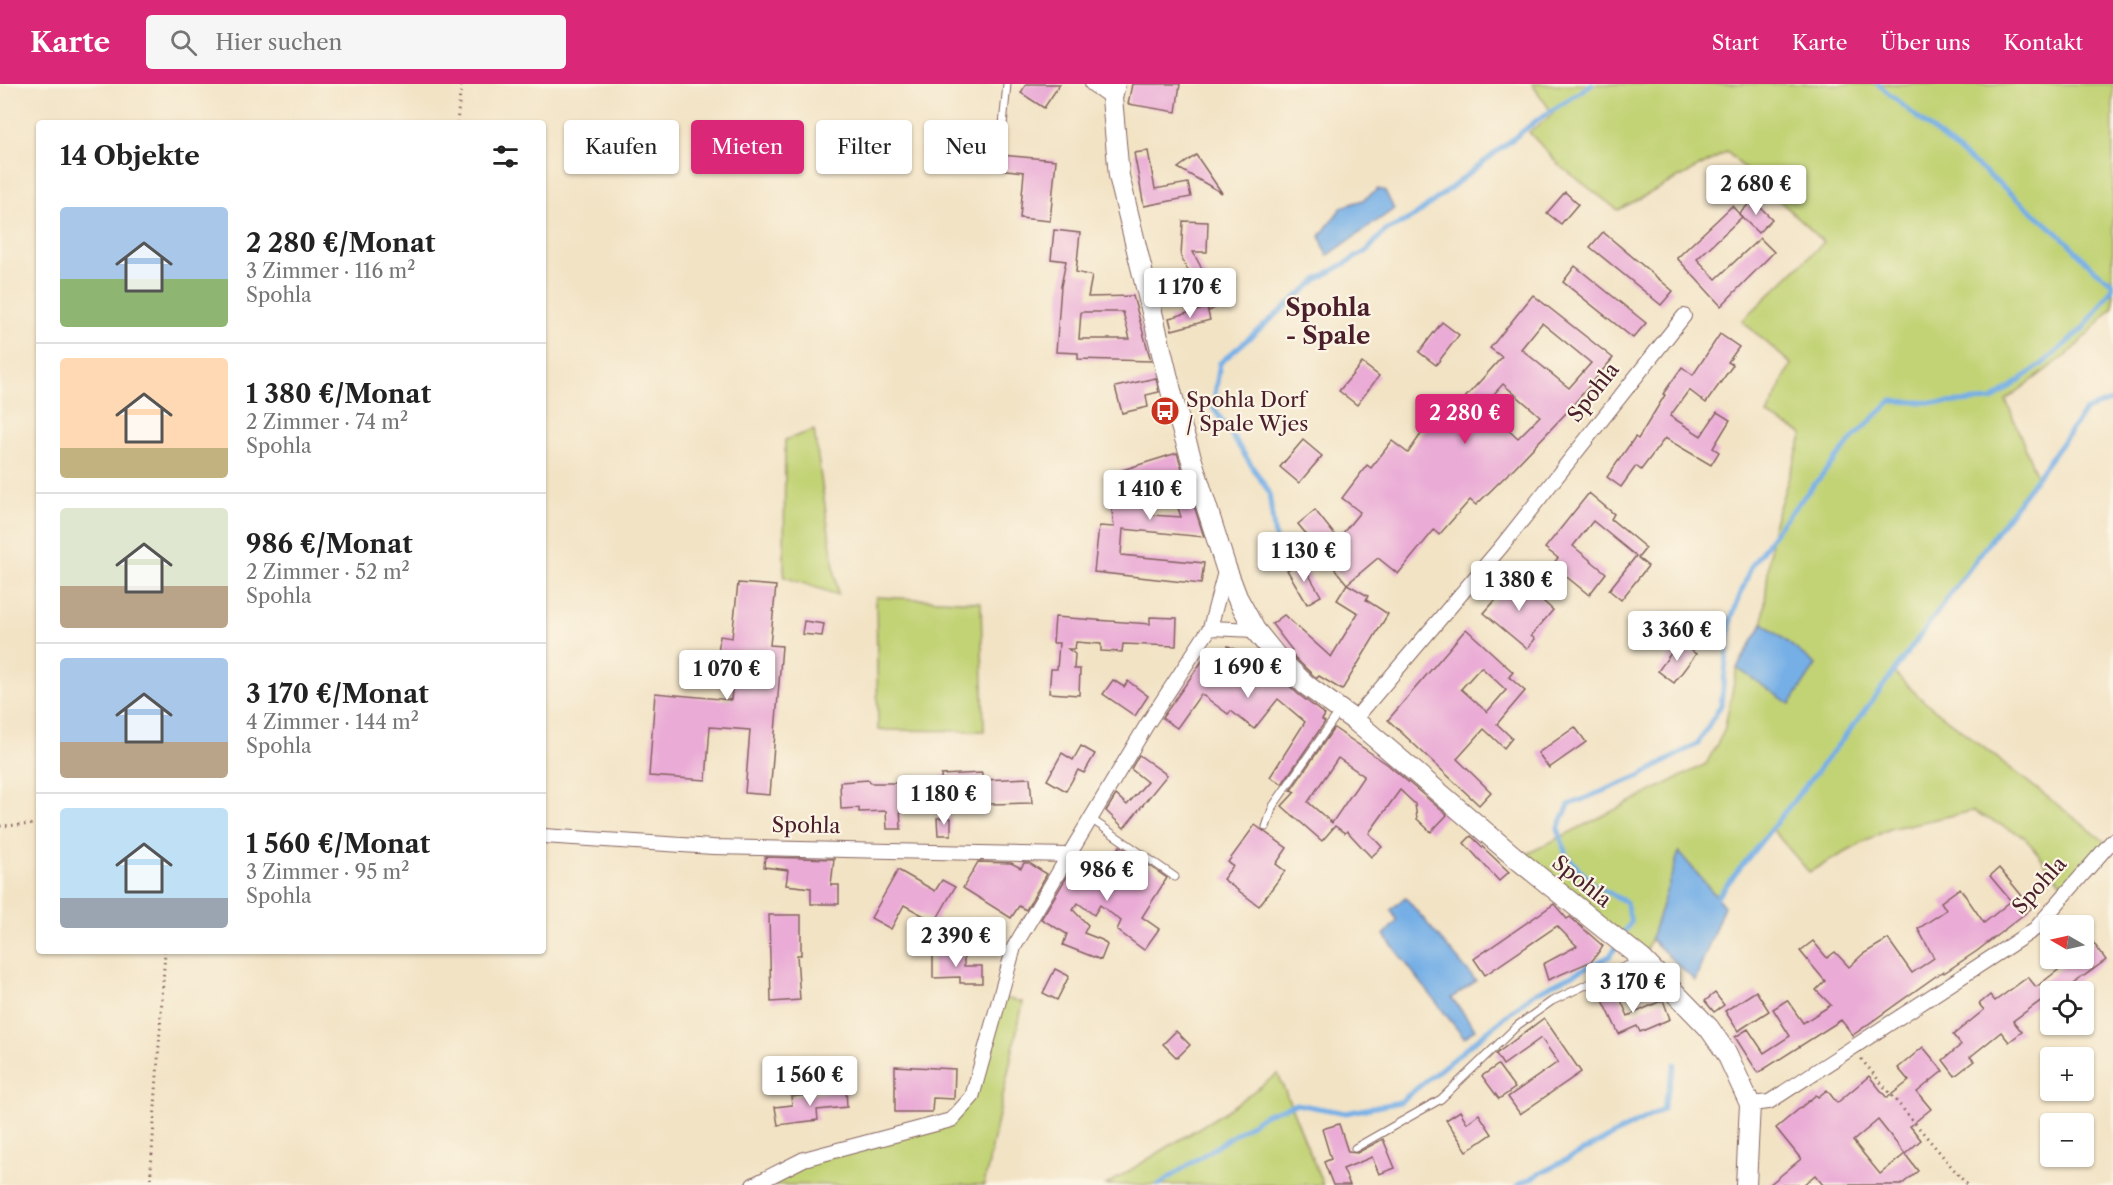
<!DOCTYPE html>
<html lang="de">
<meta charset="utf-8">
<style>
body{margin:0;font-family:"Libre Caslon Text",serif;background:#f6f6f6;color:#222;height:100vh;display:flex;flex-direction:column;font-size:22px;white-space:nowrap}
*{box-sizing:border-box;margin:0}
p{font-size:20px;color:#767676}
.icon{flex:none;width:33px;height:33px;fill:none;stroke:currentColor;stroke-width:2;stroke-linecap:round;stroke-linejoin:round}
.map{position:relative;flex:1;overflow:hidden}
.drawer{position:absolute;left:36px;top:36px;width:510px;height:834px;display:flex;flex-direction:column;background:#fff;border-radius:6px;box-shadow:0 2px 4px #0004}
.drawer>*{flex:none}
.hud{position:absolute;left:564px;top:36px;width:570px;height:54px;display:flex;gap:12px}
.needle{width:39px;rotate:279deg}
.tools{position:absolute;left:2040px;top:831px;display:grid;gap:12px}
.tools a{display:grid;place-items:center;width:54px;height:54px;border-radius:6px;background:#fff;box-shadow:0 2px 4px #0004;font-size:30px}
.price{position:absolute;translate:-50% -51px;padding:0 14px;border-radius:6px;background:#fff;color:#222;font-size:20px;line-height:39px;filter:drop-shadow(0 2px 3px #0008)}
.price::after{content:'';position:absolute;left:50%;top:36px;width:18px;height:14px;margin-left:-9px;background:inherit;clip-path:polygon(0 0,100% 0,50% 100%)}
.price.on{background:#db2777;color:#fff}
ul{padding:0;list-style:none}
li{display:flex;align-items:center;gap:18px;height:150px;padding:0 24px}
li+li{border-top:2px solid #e0e0e0}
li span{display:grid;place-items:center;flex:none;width:168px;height:120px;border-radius:6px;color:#555}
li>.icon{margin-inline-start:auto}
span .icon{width:72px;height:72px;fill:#fffc;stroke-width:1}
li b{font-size:26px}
h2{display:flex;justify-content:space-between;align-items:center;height:72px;padding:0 24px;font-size:26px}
.tag{padding:0 21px;border-radius:6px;background:#fff;box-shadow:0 2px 4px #0004;font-size:21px;line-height:54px}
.tag.on{background:#db2777;color:#fff}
header{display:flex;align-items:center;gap:36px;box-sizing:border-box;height:84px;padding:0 30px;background:#db2777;color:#fff}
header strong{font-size:28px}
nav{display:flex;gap:33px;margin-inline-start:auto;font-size:21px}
.search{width:420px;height:54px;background:#f6f6f6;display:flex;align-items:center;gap:15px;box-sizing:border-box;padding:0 21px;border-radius:6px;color:#767676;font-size:22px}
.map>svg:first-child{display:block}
</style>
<header>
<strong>Karte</strong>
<div class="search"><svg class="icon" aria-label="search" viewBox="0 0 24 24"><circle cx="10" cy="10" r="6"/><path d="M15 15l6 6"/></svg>Hier suchen</div>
<nav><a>Start</a><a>Karte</a><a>Über uns</a><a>Kontakt</a></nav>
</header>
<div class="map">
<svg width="2113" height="1101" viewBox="0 0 2113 1101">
<rect width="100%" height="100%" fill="#fcf5e5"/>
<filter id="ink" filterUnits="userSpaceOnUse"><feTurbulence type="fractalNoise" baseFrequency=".0167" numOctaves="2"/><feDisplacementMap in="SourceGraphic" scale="12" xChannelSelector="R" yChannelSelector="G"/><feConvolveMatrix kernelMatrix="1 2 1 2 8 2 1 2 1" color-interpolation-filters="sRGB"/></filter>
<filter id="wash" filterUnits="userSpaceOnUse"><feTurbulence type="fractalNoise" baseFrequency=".008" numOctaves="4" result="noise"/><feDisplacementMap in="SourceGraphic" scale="24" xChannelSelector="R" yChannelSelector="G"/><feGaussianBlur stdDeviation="1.35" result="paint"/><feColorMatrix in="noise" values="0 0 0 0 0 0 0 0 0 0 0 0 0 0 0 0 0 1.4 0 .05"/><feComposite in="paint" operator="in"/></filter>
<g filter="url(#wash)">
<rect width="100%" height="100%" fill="#f2e3c5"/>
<g fill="#c2d376" stroke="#867950" stroke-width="1.5">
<path d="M1532,0H2113V223L2074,265L2006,316L2037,393L1893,588L1925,618L2108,760L2067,807L2025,753L1973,727L1889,745L1809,788L1771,744L1717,813L1679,768L1651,855L1642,875L1517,775L1706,680L1724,647L1737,584L1790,620L1816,581L1763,539L1772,445L1803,350L1767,331L1791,280L1742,237L1824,158L1727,68L1618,126L1559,81L1529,48L1553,30Z"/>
<path d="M814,346L838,511L784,493L785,356Z"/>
<path d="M876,513L981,518L984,647L878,646Z"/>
<path d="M999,913L1023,918L984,1101H753L804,1075L951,1036L972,1013Z"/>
<path d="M1278,990L1323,1101H1106L1223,1029Z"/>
</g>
<g fill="#75afe6" stroke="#606788" stroke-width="1.5">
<path d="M1378,105L1385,107L1394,125L1327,172L1320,152L1342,123L1363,116Z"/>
<path d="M1763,539L1816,581L1790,620L1737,584Z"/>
<path d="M1679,768L1724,822L1695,897L1651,855Z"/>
<path d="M1405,813L1476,897L1452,914L1475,945L1464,954L1384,851L1397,837L1391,826Z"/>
</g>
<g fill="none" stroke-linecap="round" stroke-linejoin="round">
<g stroke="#75afe6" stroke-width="5">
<path d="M1878,0C1938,53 2003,100 2062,153C2080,169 2092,187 2113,199"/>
<path d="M1275,454L1269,408L1213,323L1220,279L1318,195L1367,167L1384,148L1415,132L1537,36L1592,0"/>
<path d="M1717,813L1861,632L2086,326L2113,316"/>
<path d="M1621,853L1631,838L1626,818L1594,801L1566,771L1558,744L1569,721L1642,691L1698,659L1721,621L1731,535L1751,483L1780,441L1856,351L1891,317L1944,319L1992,316L2041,281L2084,244L2113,203"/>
<path d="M1158,1101L1266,1030L1296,1020L1346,1029L1400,1018L1533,910L1610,872L1617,861"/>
<path d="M1518,1101L1663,1025L1675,980"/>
</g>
</g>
<g id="blocks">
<g fill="#eaabd6" fill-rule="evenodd">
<path d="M1026,0H1060L1044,24L1021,9Z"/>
<path d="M1132,0H1180L1176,28L1128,20Z"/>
<path d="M1148,67L1155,105L1188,99L1191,113L1144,122L1134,69Z"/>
<path d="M980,69L1056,76L1050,137L1020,134L1024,88L979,83Z"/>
<path d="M1196,71L1222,109L1178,84Z"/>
<path d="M1565,108L1578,120L1561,140L1547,129Z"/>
<path d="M1753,116L1772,135L1758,149L1739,130Z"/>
<path d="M1732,122L1742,133L1697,175L1716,195L1760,154L1774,168L1721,222L1677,174Z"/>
<path d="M1183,137L1208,138L1207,168H1193L1221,221L1209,227L1181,173Z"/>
<path d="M1054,146L1080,149L1076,188L1092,192L1088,213L1133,212L1151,277L1078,275V269L1056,268L1061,202L1066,177L1051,175ZM1081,228H1123L1130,255H1079Z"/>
<path d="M1603,148L1673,207L1661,221L1590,163Z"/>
<path d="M1575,182L1646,239L1633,254L1563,198Z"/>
<path d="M1533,211L1613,274L1567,328L1515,383L1476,421L1470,416L1439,451L1434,446L1398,490L1378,474L1347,500L1298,440L1315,426L1338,455L1360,428L1342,414L1367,381L1371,384L1392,357L1408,369L1434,331L1443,338L1502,273L1490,264ZM1542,239L1591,279L1569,304L1521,265ZM1503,300L1540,332L1518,354L1483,322Z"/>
<path d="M1207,224L1210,236L1172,246L1169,234Z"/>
<path d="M1442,238L1459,251L1436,281L1419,268Z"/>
<path d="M1720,250L1739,263L1728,278L1733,281L1706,319L1689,306L1670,332L1701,352L1717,328L1730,336L1713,364L1719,368L1711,381L1665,354L1641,386L1636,382L1621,403L1607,393L1635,353L1638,355L1665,311L1663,310L1682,283L1693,291Z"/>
<path d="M1362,279L1379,292L1357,321L1339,307Z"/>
<path d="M1156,294L1159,308L1146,311L1148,323L1122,329L1115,303Z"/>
<path d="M1303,356L1322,372L1299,399L1280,383Z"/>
<path d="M1177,369L1204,453L1123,445L1121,471L1204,479L1201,500L1094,488L1099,442L1114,443L1109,403L1122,400L1119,387ZM1169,396L1181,433L1151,431L1143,404Z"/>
<path d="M1589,409L1614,430L1611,435L1646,464L1638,474L1648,482L1621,516L1609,506L1636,472L1593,437L1573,462L1606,489L1589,511L1552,481L1558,474L1545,464Z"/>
<path d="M1301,477L1321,512L1307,520L1287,486Z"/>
<path d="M1516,493L1553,526L1531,552L1535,555L1527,565L1484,529Z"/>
<path d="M738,499L776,502L770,561L782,562L770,711L745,709L750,646L710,643L706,696L649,692L655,609L731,616L735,572L718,570L720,552L732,554Z"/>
<path d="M1347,500L1368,512L1366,516L1388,530L1342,606L1319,592L1317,594L1314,592L1289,568L1292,566L1272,540L1284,531L1331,573L1358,529L1337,516Z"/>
<path d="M1055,533L1150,540V533L1177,534L1176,562L1123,560L1122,568L1101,567V560L1076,558L1075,565H1068L1075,570L1074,585H1080L1079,611L1049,609L1051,585H1057L1059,559H1053Z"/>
<path d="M804,537L824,540L822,552L802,550Z"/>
<path d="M1466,545L1513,588L1509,593L1525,607L1497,640L1512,654L1504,664L1484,645L1457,675L1491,708L1479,721L1388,636ZM1481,583L1506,606L1487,628L1461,605Z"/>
<path d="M1679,558L1696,570L1674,599L1658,587Z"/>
<path d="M1228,562L1266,579L1298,610L1325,631L1322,636L1325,638L1282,700L1270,693L1305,638L1278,615L1254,645L1231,627L1228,630L1201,610L1177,644L1162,634L1212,563L1227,574Z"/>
<path d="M1113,596L1124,603L1128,597L1148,612L1135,632L1103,610Z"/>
<path d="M1575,643L1586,658L1549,684L1538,669Z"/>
<path d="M1334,644L1387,680L1447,731L1431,748L1417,735L1415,720L1400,706L1369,749L1382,763L1371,773L1347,747L1345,749L1335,742L1322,757L1282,722L1295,708L1291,706ZM1338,674L1364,692L1332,739L1308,718Z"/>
<path d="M1081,662L1095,670L1084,689L1078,686L1066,707L1047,696L1062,669L1073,676Z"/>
<path d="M1139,671L1167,691L1124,744L1106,727L1116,711L1127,721L1147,698L1131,685Z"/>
<path d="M982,689V696L1030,694L1032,719L942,721L941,691Z"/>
<path d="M869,696L870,699H917V722H900L901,745H887L886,727L859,728V724L841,725L840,698Z"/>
<path d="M937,734H951V751H938Z"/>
<path d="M1255,741L1287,764L1276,780L1285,787L1259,822L1223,795L1233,782L1228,778Z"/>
<path d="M1471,752L1509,788L1499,797L1464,759Z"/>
<path d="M1120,762L1167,794L1142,833L1159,845L1144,866L1117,846L1121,837L1100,821L1094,831L1078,819L1073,826L1088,841L1084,849L1102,856L1107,861L1101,876L1063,861L1067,850L1041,835L1077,776L1102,790Z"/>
<path d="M765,773L834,775L831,801H839V820H811V804L786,801L788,786L764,783Z"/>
<path d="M978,778L1011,779L1021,784L1024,779H1029L1047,790L1026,826L1019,822L1011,834L963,804Z"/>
<path d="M1999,784L2032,824L1977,867L1944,889L1943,887L1853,951L1841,936L1758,989L1735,953L1748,945L1764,969L1790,952L1773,925L1787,916L1803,939L1831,921L1816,906L1825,897L1800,867L1813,857L1827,874L1835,868L1849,883L1863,870L1888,855L1912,889L1934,874L1918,845L1946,826L1941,818L1960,804L1984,839L2011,817L1990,792Z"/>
<path d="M898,786L935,807L942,796L955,803L935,838L904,821L891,845L871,834Z"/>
<path d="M1554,820L1567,835L1570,833L1603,862L1592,877L1548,896L1543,880L1577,862L1557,842L1485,891L1474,875Z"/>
<path d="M769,831H801V871H797L800,916L771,918Z"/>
<path d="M2084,846L2106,876L2073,900L2079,908H2050V910L2013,937L2022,948L2009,958L2001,948L1970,973L1974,977L1955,992L1943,976L1961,961L1953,951L1984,926L1979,920L1990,911L1995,917L2028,893L2036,903L2074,874H2084Z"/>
<path d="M964,869V882H982V899H960V893L933,894V870Z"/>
<path d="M1634,884L1645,896L1619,908L1613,894Z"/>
<path d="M1055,885L1069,892L1057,916L1043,909Z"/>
<path d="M1615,903L1628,932L1663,916L1670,935L1640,948L1637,942L1619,950L1600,910Z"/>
<path d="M1756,907L1769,927L1738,947L1725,927Z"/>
<path d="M1715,909L1724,921L1714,928L1705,917Z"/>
<path d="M1544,934L1581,988L1520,1030L1508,1013L1558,978L1541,954L1503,981L1496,970Z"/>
<path d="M1176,947L1190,961L1177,974L1163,960Z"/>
<path d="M1923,963L1943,987L1917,1008L1931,1025L1910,1042L1921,1056L1905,1070L1918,1087L1901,1101H1823L1815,1091L1803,1101H1769L1801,1075L1776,1044L1816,1011L1818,1013L1827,1006L1837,1019L1869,992L1887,1014L1909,997L1898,984ZM1878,1036L1905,1070L1880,1090L1853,1057Z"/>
<path d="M1498,981L1515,1004L1499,1015L1482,992Z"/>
<path d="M895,982L955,985L954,1015L933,1014L932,1028H895Z"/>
<path d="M846,1006L847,1023L817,1026L818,1036L778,1041L775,1023L792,1021L791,1013Z"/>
<path d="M1460,1027L1467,1039L1479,1030L1492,1050L1467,1067L1446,1036Z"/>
<path d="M1339,1040L1348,1068L1357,1069L1383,1055L1395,1084L1379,1090L1372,1073L1343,1085L1350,1101H1333L1324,1078L1331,1075L1322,1045Z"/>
</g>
</g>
</g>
<g filter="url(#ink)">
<use href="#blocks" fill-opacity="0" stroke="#856461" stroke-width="1.5"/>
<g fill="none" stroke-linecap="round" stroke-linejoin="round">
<g stroke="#856461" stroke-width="9">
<g id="lane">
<path d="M1003,41L1007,0"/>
<path d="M1091,735L1175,793"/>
<path d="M1266,743L1273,722L1339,628"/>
<path d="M1355,1064L1441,1015L1518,941L1552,917L1639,876"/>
</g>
</g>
<g stroke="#856461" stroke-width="16">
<g id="street">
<path d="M1092,0L1112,14"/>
<path d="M1210,544L1255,546"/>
<path d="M1354,636L1501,463L1684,232"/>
<path d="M543,752L713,763L1069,771"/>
<path d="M1750,1020L1769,1018L2035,845L2113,756"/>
<path d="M753,1101L804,1075L951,1036L972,1013L1014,863L1146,642L1210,544L1226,484"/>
</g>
</g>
<g stroke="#856461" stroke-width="22">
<path id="secondary" d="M1115,0L1112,14L1119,92L1175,323L1226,484L1237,513L1255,546L1277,573L1306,601L1354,636L1517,775L1642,875L1709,944L1727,970L1750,1020L1746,1101"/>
</g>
<g stroke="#856461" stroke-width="3" stroke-dasharray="1.5 4.5" stroke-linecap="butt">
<path d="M457,39L461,0"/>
<path d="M0,742L39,740"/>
<path d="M1861,975L1967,1101"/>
<path d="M150,1101L165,867"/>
</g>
<use href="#lane" stroke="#fff" stroke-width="7"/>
<use href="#street" stroke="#fff" stroke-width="14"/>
<use href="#secondary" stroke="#fff" stroke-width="20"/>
</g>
</g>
<defs>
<g id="bus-disc" transform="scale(1.5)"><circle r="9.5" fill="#c8321e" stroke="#fcf5e5"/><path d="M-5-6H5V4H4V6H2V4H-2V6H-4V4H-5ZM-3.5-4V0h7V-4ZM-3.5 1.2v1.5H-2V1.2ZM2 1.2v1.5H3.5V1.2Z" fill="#fff"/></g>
</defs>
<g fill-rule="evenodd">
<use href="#bus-disc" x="1165" y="327"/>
</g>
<g text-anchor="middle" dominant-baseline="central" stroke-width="4.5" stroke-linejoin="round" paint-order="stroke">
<g font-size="21" fill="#4a1f2b" stroke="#fcf5e5">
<text transform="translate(1593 308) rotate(-52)">Spohla</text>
<text transform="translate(806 741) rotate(1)">Spohla</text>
<text transform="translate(1582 797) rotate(39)">Spohla</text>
<text transform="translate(2039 801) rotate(-48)">Spohla</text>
</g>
<g font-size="21" fill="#4a1f2b" stroke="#fcf5e5" text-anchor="start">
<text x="1186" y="315">Spohla Dorf<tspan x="1186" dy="24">/ Spale Wjes</tspan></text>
</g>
<g font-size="24" font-weight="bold" fill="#4a1f2b" stroke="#fcf5e5">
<text x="1328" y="223">Spohla<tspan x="1328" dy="28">- Spale</tspan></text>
</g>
</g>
</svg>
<div class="tools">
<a><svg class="needle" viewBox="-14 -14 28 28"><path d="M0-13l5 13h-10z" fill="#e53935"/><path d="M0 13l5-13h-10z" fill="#767676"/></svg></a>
<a><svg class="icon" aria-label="locate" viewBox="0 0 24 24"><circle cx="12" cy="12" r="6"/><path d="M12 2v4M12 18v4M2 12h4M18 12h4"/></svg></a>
<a>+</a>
<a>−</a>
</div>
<b class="price" style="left:1756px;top:132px">2 680 €</b>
<b class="price" style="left:1190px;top:235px">1 170 €</b>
<b class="price on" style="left:1465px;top:361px">2 280 €</b>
<b class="price" style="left:1150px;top:437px">1 410 €</b>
<b class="price" style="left:1304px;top:499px">1 130 €</b>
<b class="price" style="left:1519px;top:528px">1 380 €</b>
<b class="price" style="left:1677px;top:578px">3 360 €</b>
<b class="price" style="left:1248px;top:615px">1 690 €</b>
<b class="price" style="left:727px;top:617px">1 070 €</b>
<b class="price" style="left:944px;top:742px">1 180 €</b>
<b class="price" style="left:1107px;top:818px">986 €</b>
<b class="price" style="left:956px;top:884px">2 390 €</b>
<b class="price" style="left:1633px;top:930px">3 170 €</b>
<b class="price" style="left:810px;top:1023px">1 560 €</b>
<div class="hud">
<a class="tag">Kaufen</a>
<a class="tag on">Mieten</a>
<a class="tag">Filter</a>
<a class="tag">Neu</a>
</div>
<section class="drawer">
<h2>14 Objekte<svg class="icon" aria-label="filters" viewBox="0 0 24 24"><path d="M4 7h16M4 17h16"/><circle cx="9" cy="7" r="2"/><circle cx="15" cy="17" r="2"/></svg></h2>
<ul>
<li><span style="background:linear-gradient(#a9c7e8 60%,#8fb573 0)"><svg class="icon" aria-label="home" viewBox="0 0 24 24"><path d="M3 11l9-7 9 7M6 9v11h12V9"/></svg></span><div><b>2 280 €/Monat</b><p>3 Zimmer · 116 m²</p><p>Spohla</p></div></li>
<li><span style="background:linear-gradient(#ffd9b3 75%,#c2b280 0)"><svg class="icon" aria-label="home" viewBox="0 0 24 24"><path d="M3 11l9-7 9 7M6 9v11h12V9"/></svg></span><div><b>1 380 €/Monat</b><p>2 Zimmer · 74 m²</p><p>Spohla</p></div></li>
<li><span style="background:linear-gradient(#dfe7d0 65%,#b9a48a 0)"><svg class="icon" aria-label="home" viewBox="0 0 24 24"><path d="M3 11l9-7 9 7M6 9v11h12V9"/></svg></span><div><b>986 €/Monat</b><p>2 Zimmer · 52 m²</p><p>Spohla</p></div></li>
<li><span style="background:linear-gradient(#a9c7e8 70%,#b9a48a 0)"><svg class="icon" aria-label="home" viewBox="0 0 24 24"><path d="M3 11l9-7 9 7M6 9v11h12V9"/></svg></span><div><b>3 170 €/Monat</b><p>4 Zimmer · 144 m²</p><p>Spohla</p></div></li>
<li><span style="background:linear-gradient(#bfe0f5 75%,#9aa5b1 0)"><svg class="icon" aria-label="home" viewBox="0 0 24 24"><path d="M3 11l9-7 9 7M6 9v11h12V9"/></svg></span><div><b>1 560 €/Monat</b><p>3 Zimmer · 95 m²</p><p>Spohla</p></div></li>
</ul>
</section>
</div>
